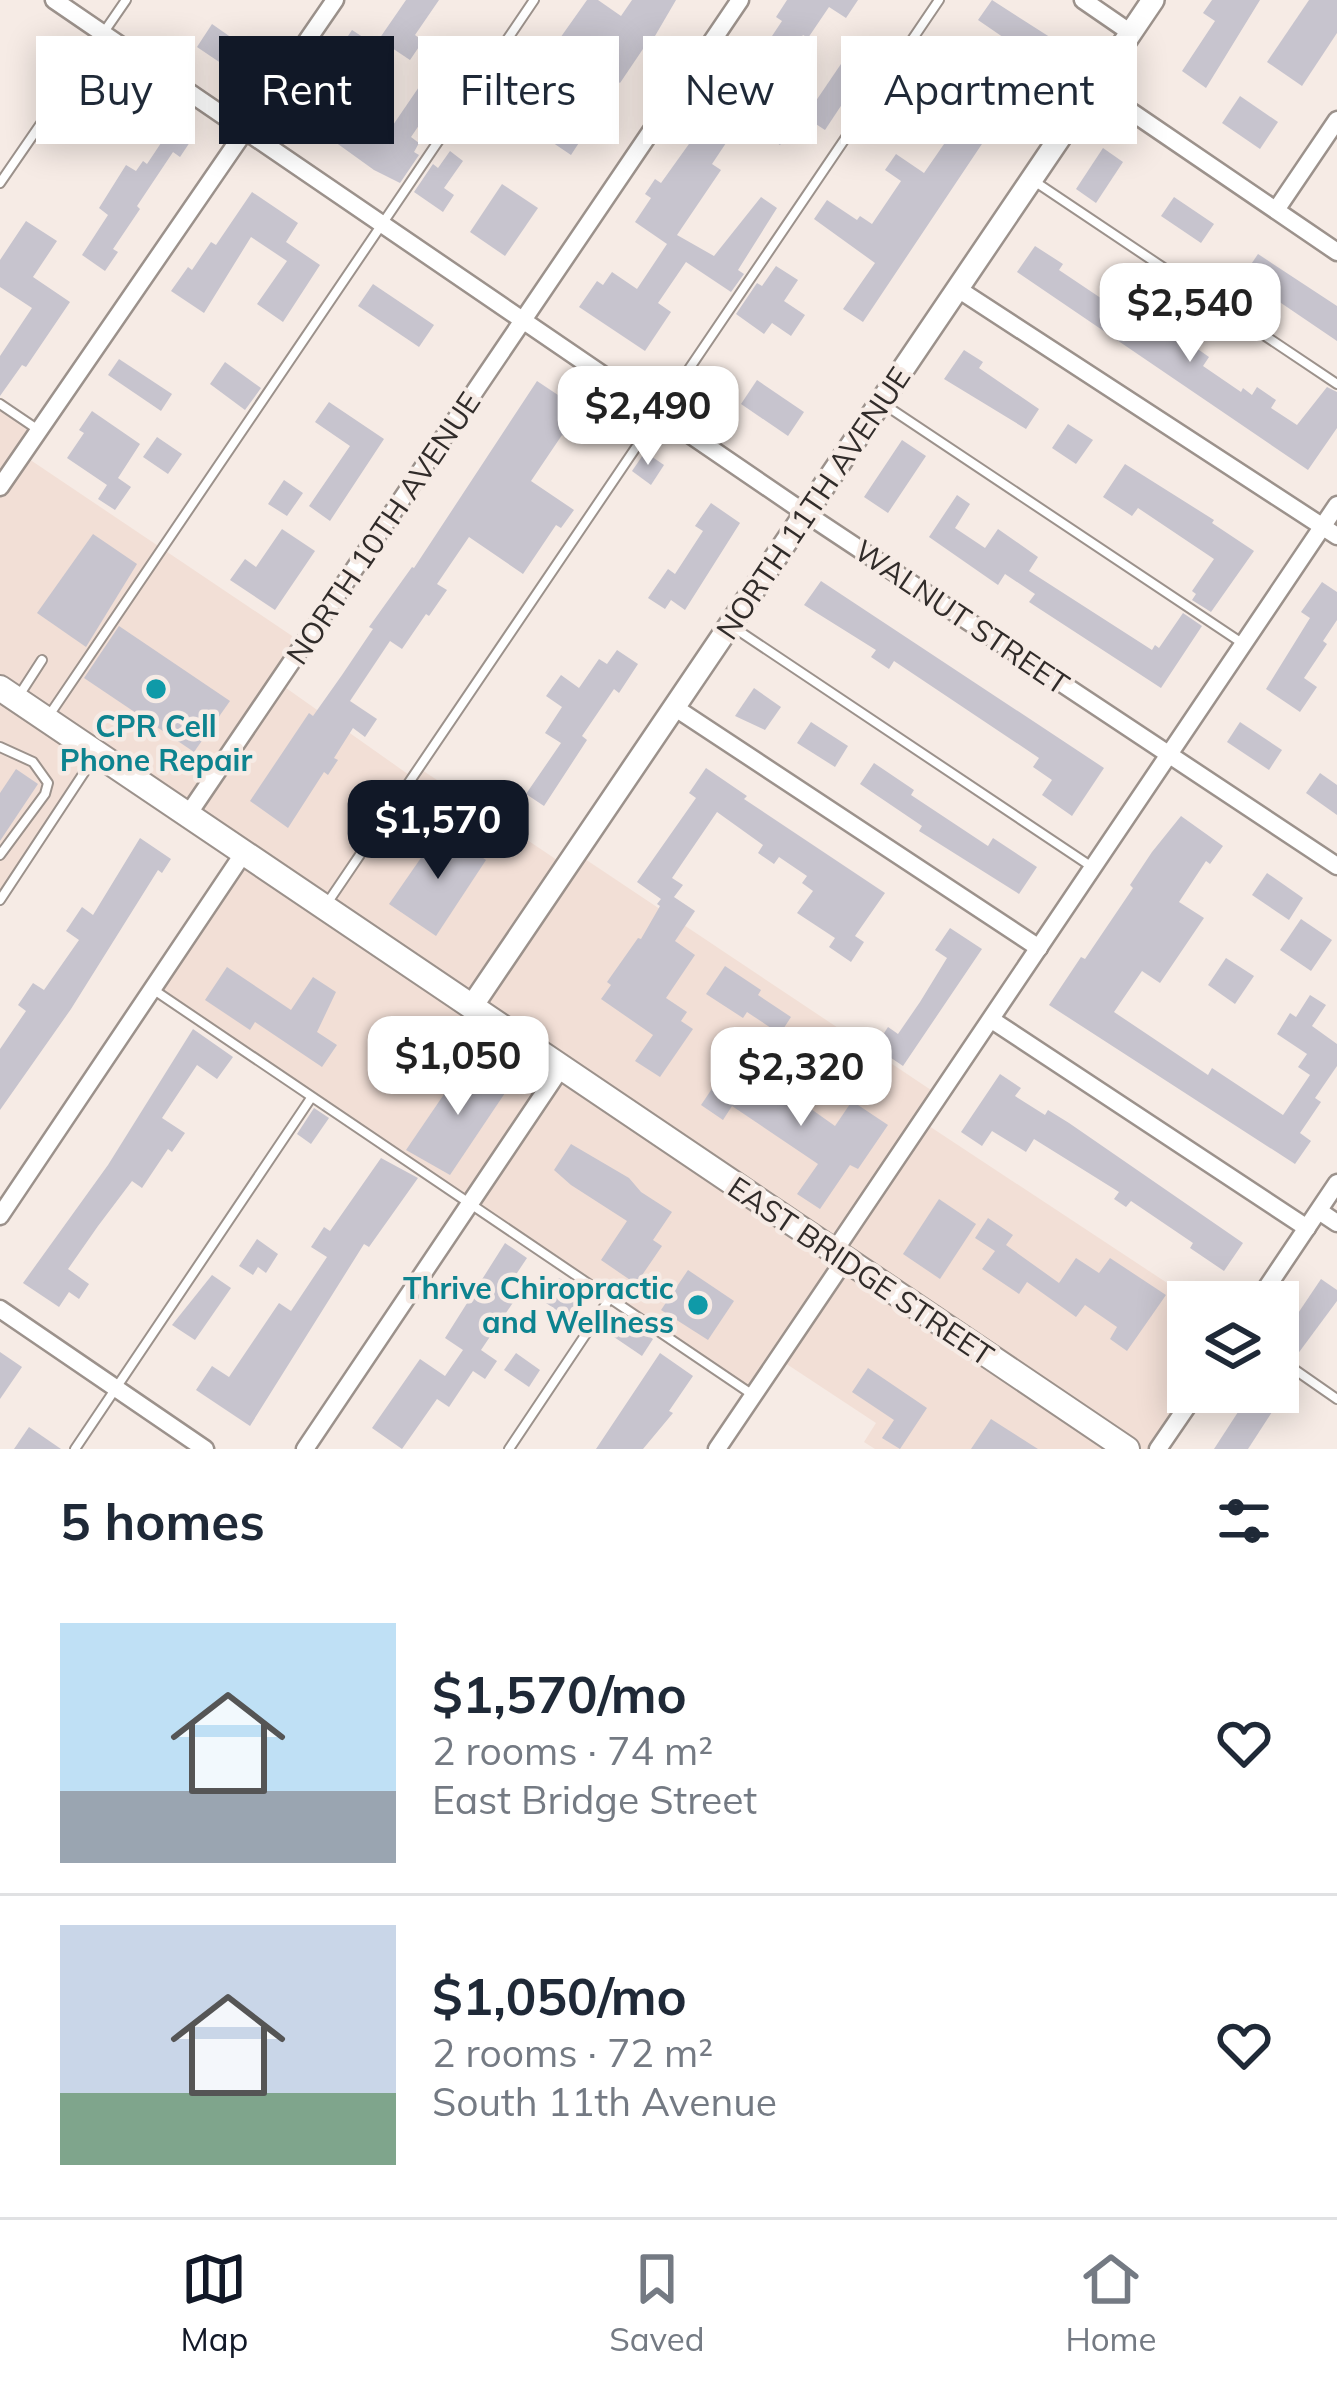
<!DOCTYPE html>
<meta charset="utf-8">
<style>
body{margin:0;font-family:Mulish,sans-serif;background:#f6f6f7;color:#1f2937;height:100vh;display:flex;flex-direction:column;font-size:45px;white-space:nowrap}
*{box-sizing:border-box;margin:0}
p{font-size:39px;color:#747a83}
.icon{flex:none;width:66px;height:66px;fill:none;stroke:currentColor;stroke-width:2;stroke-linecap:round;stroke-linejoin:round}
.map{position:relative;height:1449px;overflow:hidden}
.side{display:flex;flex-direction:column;background:#fff;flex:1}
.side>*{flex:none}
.guide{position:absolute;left:36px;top:36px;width:1266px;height:108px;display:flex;gap:24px}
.controls{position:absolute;left:1167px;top:1281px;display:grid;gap:24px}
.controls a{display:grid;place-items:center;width:132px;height:132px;border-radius:0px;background:#fff;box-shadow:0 6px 30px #0003;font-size:60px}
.price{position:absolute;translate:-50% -102px;padding:0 27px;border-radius:24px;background:#fff;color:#222;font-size:39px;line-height:78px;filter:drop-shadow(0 3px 6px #0008)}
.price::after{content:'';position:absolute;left:50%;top:72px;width:36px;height:27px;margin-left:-18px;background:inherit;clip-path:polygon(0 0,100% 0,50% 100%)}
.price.current{background:#111827;color:#fff}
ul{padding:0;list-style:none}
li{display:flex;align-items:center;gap:36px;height:300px;padding:0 60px}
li+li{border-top:3px solid #e0e1e3}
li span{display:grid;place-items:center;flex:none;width:336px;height:240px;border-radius:0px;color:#555}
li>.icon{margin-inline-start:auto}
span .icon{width:144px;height:144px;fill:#fffc;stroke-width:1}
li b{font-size:51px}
h2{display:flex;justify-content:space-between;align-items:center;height:144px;padding:0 60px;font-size:51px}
.chip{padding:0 42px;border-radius:0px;background:#fff;box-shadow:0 6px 30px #0003;font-size:42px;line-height:108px}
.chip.current{background:#111827;color:#fff}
.tab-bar{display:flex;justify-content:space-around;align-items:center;height:168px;border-top:3px solid #e0e1e3;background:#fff;font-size:33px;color:#747a83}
.tab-bar a{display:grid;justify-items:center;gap:6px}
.tab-bar .current{color:#111827}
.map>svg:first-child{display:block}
</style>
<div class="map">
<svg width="1337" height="1449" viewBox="0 0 1337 1449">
<rect width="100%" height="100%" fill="#f6ebe5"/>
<path fill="#f2dfd6" d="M0,404L39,430L23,455L304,644L279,683L412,777L419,768L566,866L576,853L940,1096L923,1122L1196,1302H1188V1392L1158,1449H875L864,1442L876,1423L779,1359L753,1395L153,989L243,854L97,754L0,895Z"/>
<g fill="#c7c4ce">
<path d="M406,0H439L415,35L423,41L410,60L392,48L375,75L338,51L352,30L375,45Z"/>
<path d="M587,0H598L621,16L632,0H676L648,48L645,46L620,83L616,80L581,132L584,135L571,155L537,132L567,89L576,95L596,66L558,41Z"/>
<path d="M787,0H858L846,18L829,7L808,38L803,35L761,98L796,122L780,145L742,119L712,164L721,170L677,235L714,256L761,197L777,208L738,270L744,274L731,292L686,262L658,303L671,312L645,351L579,307L597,281L603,285L612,272L637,289L667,244L635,222L651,198L645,194L655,179L661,183L709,116L712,118L737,82L740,84L782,21L776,17Z"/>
<path d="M992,0L1056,41L1041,62L1038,60L863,322L843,309L875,263L814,219L827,200L857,220L860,216L872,224L901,181L885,170L896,154L924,173L1013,44L978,20Z"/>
<path d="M1212,0H1260L1206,88L1182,71L1215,21L1203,13Z"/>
<path d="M1309,0H1337V33L1302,86L1267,62Z"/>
<path d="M212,24L252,52L237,74L197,47Z"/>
<path d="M843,61L862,74L825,130L805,117Z"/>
<path d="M421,84L439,96L411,137L419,143L414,152L419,155L400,183L374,170L324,134L330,125L318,116L337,87L355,99L352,104L391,128Z"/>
<path d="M1240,96L1278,122L1260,149L1222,123Z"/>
<path d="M175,122L194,136L180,157L173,152L137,206L140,209L113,249L118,252L105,271L82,255L108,215L99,208L126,165L136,171L143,161L147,164Z"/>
<path d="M1103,148L1123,162L1096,203L1076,189Z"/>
<path d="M450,151L463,161L444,188L454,195L443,212L414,192L433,164L438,168Z"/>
<path d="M502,184L538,208L505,256L470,232Z"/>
<path d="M252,192L298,223L286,242L320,265L283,322L257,304L287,261L251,237L204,313L171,291L188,267L192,270L211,242L216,245Z"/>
<path d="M1174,197L1214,224L1201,243L1161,216Z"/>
<path d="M26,221L57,241L33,277L70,302L26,367L22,365L0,396V356L32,308L0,287V260Z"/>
<path d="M1035,246L1063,264L1059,270L1135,321L1147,303L1190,333L1185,340L1209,357L1203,366L1241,392L1243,388L1252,395L1257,387L1276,400L1271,408L1297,425L1327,387L1337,392V428L1308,470L1017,272Z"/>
<path d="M1258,254L1337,306V341L1265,292L1249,315L1227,300Z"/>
<path d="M776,266L798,280L784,301L805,315L791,336L772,323L764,334L736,314L757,283L762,286Z"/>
<path d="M373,284L434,325L419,347L358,306Z"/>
<path d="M964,350L983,362L979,368L1039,409L1026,429L944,379Z"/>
<path d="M119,359L172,394L161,411L108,375Z"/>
<path d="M225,362L261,388L245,410L210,384Z"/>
<path d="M757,380L804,412L788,436L741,404Z"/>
<path d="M537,381L570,403L567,408L581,418L568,438L562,435L531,481L574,510L561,528L556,525L523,574L469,537L437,584L447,590L429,616L426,614L402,649L390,641L350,701L377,719L365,737L353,728L334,758L338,760L328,775L324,772L288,828L250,801L309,713L313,716L342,675L373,629L369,627L412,567L414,568Z"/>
<path d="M329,402L384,439L330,521L309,506L350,446L315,422Z"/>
<path d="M92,411L140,444L118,478L131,487L115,510L98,499L107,485L67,458L84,433L79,430Z"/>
<path d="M1068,424L1093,440L1076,464L1052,448Z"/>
<path d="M157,437L182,454L168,474L143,457Z"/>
<path d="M902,440L926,456L888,513L864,497Z"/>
<path d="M645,452L664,465L651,485L632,471Z"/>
<path d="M1125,464L1214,520L1212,523L1254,551L1211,612L1192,600L1196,594L1192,591L1214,559L1138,508L1132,516L1103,497Z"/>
<path d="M284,480L303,493L287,516L268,504Z"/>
<path d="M957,495L970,504L955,528L985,548L998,529L1038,557L1029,571L1152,650L1155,645L1159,648L1183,613L1202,626L1161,688L1029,602L1035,594L1005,574L998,585L929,537Z"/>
<path d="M711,503L740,523L685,610L671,600L665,609L648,598L668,569L675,574L703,531L695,526Z"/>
<path d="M282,529L315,551L275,610L230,580L245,559L256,567Z"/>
<path d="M93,534L137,564L86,647L37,613Z"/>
<path d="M821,581L1104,768L1072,816L1042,795L1052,780L1033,767L1039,758L894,661L889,669L871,657L876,650L804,605Z"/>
<path d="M1322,582L1337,592V620L1323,641L1327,644L1304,678L1317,687L1300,712L1266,689L1310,618L1301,612Z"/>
<path d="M119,626L230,701L194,752L84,678Z"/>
<path d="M617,650L638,664L619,693L614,689L582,736L587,740L544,806L526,794L561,743L545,733L562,707L546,696L561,675L579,688L599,659L607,664Z"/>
<path d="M754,688L781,707L765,730L735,716Z"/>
<path d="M811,722L848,746L835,767L797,743Z"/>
<path d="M1240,722L1282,750L1269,770L1227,742Z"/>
<path d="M874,763L914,790L911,795L988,846L993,838L1037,867L1019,894L919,831L922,826L860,784Z"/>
<path d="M706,768L747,796L744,799L885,893L855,936L864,942L851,962L829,947L835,938L797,913L813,891L802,883L807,876L779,857L774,864L758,853L763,845L717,812L672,878L683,885L674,897L695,911L675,941L695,955L666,998L687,1012L681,1021L693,1029L660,1077L635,1061L653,1035L601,999L611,985L607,982L638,938L641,939L660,906L657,904L661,899L637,882L696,798L689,793Z"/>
<path d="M16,769L38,784L0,841V793Z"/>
<path d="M1320,773L1337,785V815L1306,793Z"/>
<path d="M1181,816L1223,846L1210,864L1206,861L1179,902L1204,918L1160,983L1142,971L1114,1012L1208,1075L1212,1068L1283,1115L1310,1075L1298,1067L1307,1054L1277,1034L1290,1013L1296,1017L1310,995L1326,1005L1312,1026L1337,1044V1066L1315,1098L1321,1102L1300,1133L1311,1141L1295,1164L1049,1005L1081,957L1085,959L1133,888L1130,885L1152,852Z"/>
<path d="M441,829L486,860L436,936L389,904Z"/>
<path d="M140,838L171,859L162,873L158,870L71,1009L0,1110V1049L26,1011L18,1005L33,983L44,990L79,940L66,931L82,907L93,915Z"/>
<path d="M1267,873L1303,898L1289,920L1252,895Z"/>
<path d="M1301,919L1332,940L1311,971L1280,950Z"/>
<path d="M950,928L982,949L903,1066L875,1047L888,1027L898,1034L920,1002L947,958L935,950Z"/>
<path d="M1226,958L1254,976L1235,1004L1208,985Z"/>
<path d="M725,966L761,990L758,995L791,1017L780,1034L747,1012L743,1018L706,994Z"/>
<path d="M227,967L291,1010L313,977L336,992L317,1032L337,1045L322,1067L255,1022L250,1030L205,1000Z"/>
<path d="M193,1029L233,1057L217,1079L197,1065L162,1118L185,1133L172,1152L168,1149L142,1188L132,1181L98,1226L68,1269L89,1284L79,1299L69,1292L59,1307L23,1283L108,1165Z"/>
<path d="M468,1059L509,1087L450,1175L406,1150Z"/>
<path d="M728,1065L767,1091L773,1082L835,1126L852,1101L888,1125L858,1169L850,1165L820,1209L797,1194L818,1164L732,1106L723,1120L701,1105Z"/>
<path d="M1000,1074L1021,1088L1015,1096L1045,1115L1048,1110L1069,1123L1243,1243L1224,1271L1190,1248L1193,1243L1131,1201L1126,1207L1114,1199L1119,1192L1034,1139L1026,1152L992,1131L982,1146L961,1132Z"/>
<path d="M314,1108L329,1118L311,1144L297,1134Z"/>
<path d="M571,1144L629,1178L641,1192L672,1212L653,1240L662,1246L636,1284L601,1260L627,1221L571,1185L554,1170Z"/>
<path d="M381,1158L418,1178L369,1247L364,1244L250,1426L196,1390L212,1366L229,1377L279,1303L291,1311L327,1257L311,1247L324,1227L330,1231Z"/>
<path d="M939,1199L976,1224L940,1279L903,1254Z"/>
<path d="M988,1218L1013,1235L1006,1245L1059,1283L1076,1258L1099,1273L1110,1258L1166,1295L1127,1351L1110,1339L1117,1327L1085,1305L1076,1317L1027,1282L1019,1294L982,1269L995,1251L975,1238Z"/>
<path d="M257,1239L278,1254L266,1273L258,1267L253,1275L239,1266Z"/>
<path d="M505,1243L527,1258L503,1294L514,1301L481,1350L497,1361L485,1379L473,1371L449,1407L437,1399L402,1449L372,1428L420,1359L445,1376L463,1350L445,1338Z"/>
<path d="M688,1270L734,1301L708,1340L661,1310Z"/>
<path d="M212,1275L231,1288L195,1340L172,1325Z"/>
<path d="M559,1278L583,1293L567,1317L543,1301Z"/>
<path d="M1321,1279L1337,1290V1301L1294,1359L1278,1350V1343Z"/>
<path d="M625,1320L653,1339L642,1356L614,1337Z"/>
<path d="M0,1352L22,1367L0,1399Z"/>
<path d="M516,1353L540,1370L529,1387L504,1370Z"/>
<path d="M660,1353L693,1376L669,1411L673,1413L643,1449H596Z"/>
<path d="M868,1368L927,1408L900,1449L882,1438L894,1420L852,1392Z"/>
<path d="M1251,1392H1285L1248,1449H1214Z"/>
<path d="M991,1419L1038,1449H971Z"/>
<path d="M29,1427L61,1449H14Z"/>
</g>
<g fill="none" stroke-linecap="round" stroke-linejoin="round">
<g stroke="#9c928c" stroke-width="12">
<g id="service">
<path d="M1034,181L1337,384"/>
<path d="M0,183L126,0"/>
<path d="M0,404L37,429"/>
<path d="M885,405L1242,643"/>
<path d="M730,625L1092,867"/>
<path d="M20,694L42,660"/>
<path d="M50,714L534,0"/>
<path d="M0,747L33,762L48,783L45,794L0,855"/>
<path d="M0,900L95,756"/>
<path d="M328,902L939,0"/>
<path d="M154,990L753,1395"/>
<path d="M1278,1358L1337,1399"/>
<path d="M75,1449L311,1098"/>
<path d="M509,1449L610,1298"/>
</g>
</g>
<g stroke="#9c928c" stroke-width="21">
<g id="minor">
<path d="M54,0L805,513L1337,866"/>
<path d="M1083,0L1131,33"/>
<path d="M1095,87L1337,252"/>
<path d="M1276,210L1337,120"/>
<path d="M958,289L1337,536"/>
<path d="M0,487L335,0"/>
<path d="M674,707L1039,948"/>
<path d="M187,816L740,0"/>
<path d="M992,1020L1307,1228"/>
<path d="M1319,1211L1337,1223"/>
<path d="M0,1216L243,854"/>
<path d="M833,1253L1337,505"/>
<path d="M1257,1302L1337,1183"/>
<path d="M0,1309L205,1449"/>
<path d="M305,1449L561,1068"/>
<path d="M717,1449L844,1261"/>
<path d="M1158,1449L1197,1392"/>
</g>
</g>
<g stroke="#9c928c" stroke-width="26">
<path id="tertiary" d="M472,1006L1153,0"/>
</g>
<g stroke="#9c928c" stroke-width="28">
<path id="secondary" d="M0,688L1127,1449"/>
</g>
<use href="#service" stroke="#fff" stroke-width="8"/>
<use href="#minor" stroke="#fff" stroke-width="16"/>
<use href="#tertiary" stroke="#fff" stroke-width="21"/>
<use href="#secondary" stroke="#fff" stroke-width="24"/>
</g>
<g fill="#0f9aa8" stroke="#f6ebe5" stroke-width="4.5">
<circle cx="156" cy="689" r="12"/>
<circle cx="698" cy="1305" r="12"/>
</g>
<g text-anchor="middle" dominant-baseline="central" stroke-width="9" stroke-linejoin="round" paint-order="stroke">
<g font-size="30" fill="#312c2a" stroke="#f6ebe5">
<text transform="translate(813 503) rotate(-56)">NORTH 11TH AVENUE</text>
<text transform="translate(383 528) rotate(-56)">NORTH 10TH AVENUE</text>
<text transform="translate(962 617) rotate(34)">WALNUT STREET</text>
<text transform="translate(861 1271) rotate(34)">EAST BRIDGE STREET</text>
</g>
<g font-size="30" font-weight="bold" fill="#0d838f" stroke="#f6ebe5">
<text x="156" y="726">CPR Cell<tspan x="156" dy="34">Phone Repair</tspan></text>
<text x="674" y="1288" text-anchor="end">Thrive Chiropractic<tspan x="674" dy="34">and Wellness</tspan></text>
</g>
</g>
</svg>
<div class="controls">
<a><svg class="icon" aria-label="layers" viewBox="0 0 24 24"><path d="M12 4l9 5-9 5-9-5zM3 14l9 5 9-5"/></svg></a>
</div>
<b class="price" style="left:1190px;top:365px">$2,540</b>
<b class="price" style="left:648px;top:468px">$2,490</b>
<b class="price current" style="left:438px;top:882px">$1,570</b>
<b class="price" style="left:458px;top:1118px">$1,050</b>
<b class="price" style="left:801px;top:1129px">$2,320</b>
<div class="guide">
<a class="chip">Buy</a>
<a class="chip current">Rent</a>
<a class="chip">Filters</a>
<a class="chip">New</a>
<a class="chip">Apartment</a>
</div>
</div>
<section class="side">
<h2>5 homes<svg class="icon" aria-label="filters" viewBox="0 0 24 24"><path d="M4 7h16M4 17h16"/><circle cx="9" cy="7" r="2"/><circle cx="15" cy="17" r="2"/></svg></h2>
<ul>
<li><span style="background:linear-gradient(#bfe0f5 70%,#9aa5b1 0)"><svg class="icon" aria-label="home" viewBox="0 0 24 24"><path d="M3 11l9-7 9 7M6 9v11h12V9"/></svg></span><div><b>$1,570/mo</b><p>2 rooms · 74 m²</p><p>East Bridge Street</p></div><svg class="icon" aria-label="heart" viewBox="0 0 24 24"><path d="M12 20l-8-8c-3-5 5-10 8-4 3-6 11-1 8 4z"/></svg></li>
<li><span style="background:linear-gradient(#c9d6e8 70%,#7fa58c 0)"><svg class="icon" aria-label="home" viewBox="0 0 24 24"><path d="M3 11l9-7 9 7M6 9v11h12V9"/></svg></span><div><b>$1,050/mo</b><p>2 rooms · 72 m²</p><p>South 11th Avenue</p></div><svg class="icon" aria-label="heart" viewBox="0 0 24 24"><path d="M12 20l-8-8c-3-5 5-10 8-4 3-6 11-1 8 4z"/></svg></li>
</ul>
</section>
<nav class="tab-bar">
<a class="current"><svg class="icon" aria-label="map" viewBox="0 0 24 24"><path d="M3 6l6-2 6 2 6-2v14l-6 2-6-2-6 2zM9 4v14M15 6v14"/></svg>Map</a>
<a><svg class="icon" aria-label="saved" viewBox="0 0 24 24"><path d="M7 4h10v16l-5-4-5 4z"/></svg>Saved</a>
<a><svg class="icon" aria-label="home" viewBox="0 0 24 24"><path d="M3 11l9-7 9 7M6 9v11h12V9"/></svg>Home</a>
</nav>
